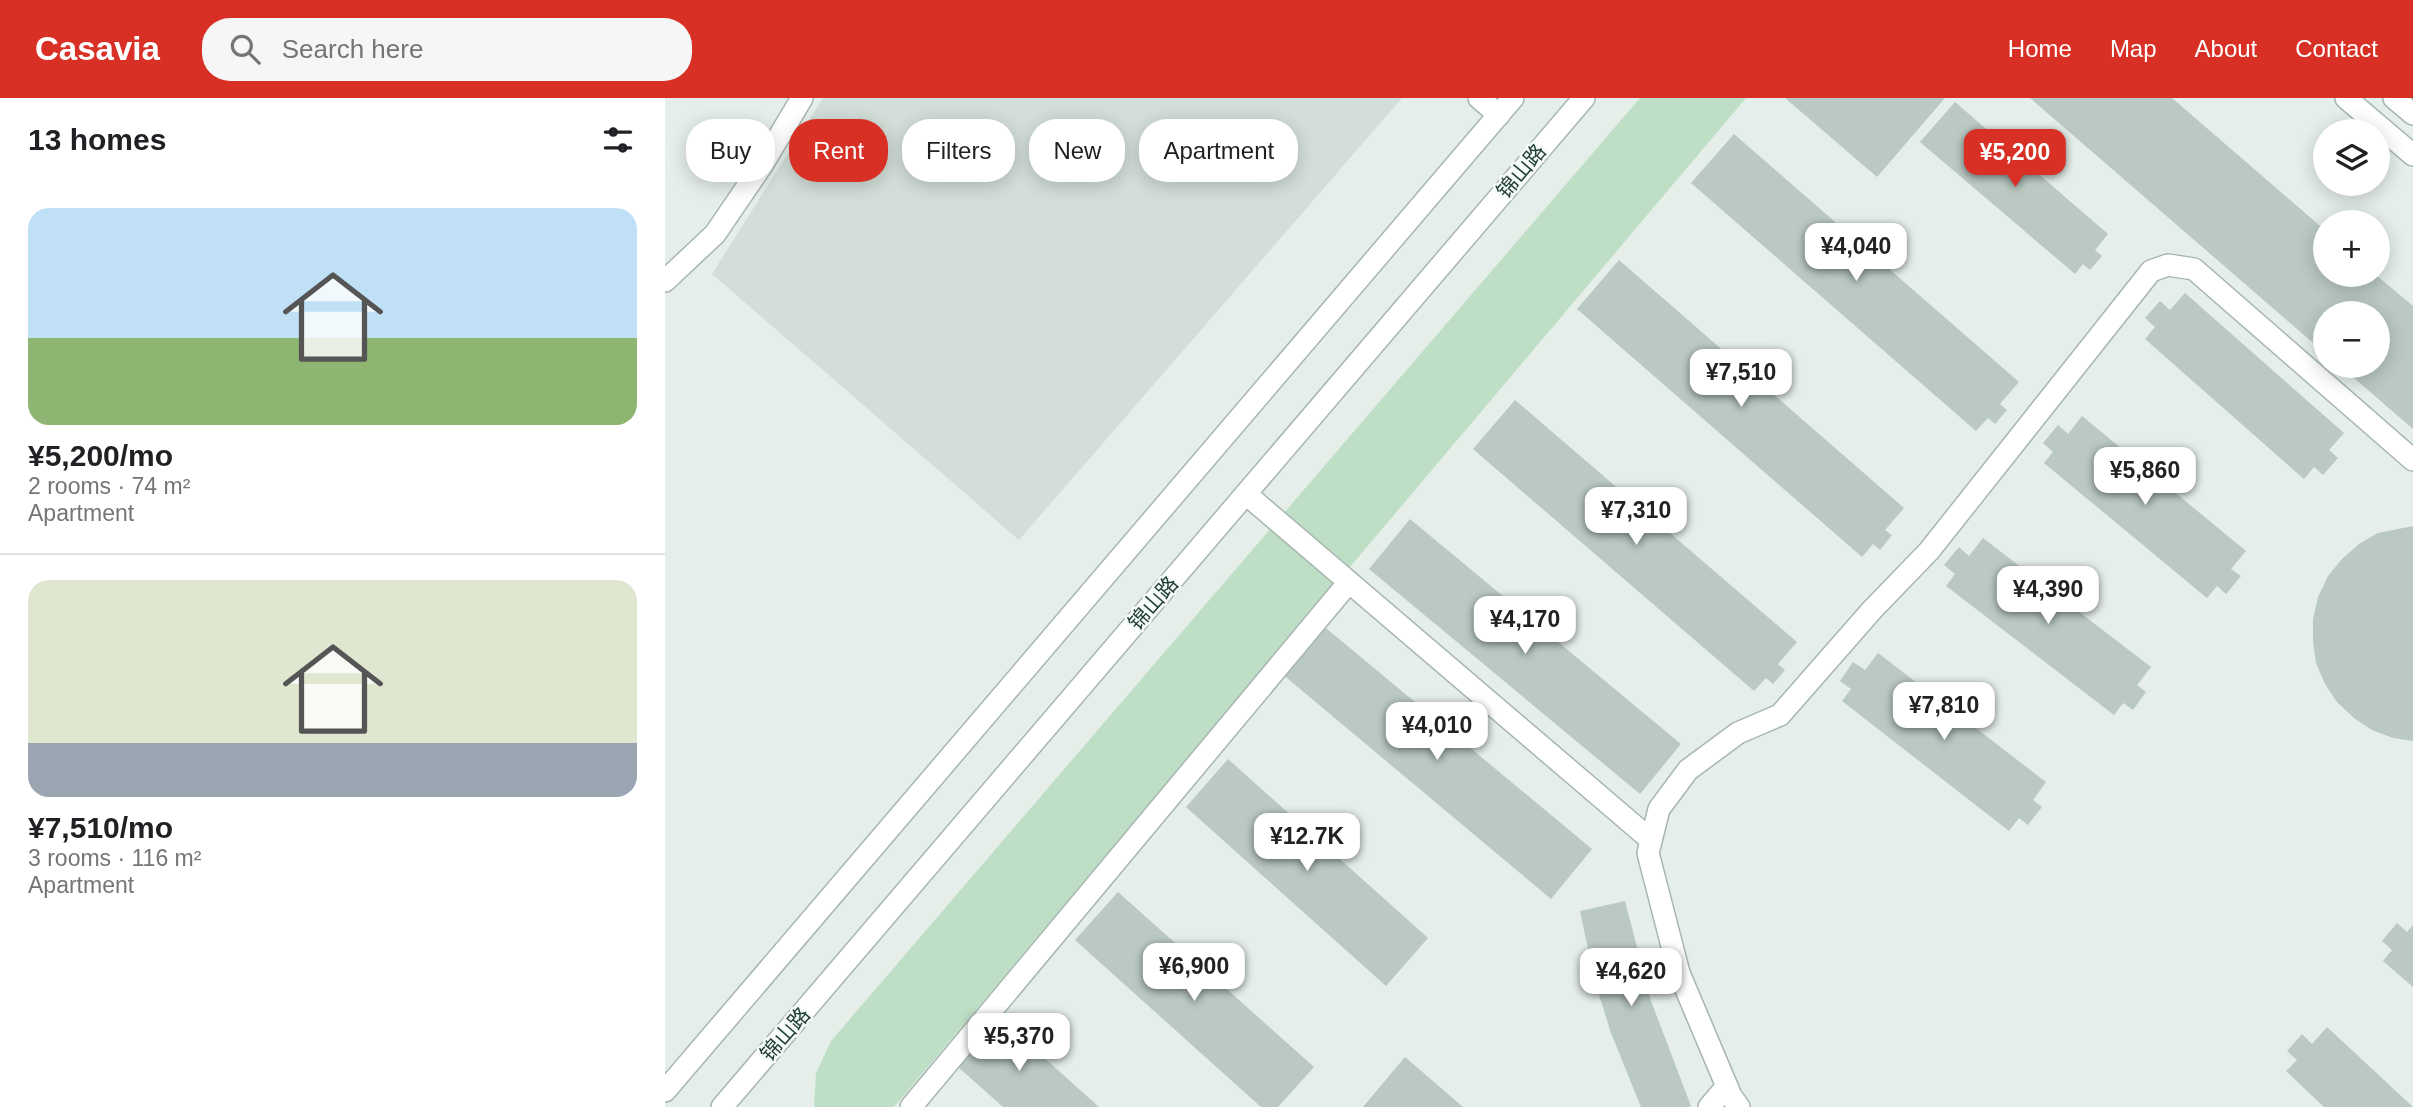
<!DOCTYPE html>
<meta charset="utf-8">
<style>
body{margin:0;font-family:Helvetica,"Noto Sans SC",sans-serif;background:#f6f6f6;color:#202124;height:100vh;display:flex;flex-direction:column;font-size:26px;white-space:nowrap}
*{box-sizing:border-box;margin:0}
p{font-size:23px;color:#757577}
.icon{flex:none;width:38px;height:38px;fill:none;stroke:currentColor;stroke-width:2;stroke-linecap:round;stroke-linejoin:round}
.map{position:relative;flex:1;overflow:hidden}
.side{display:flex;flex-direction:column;background:#fff;width:665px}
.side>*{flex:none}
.guide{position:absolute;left:21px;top:21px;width:665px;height:63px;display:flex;gap:14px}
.controls{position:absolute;left:1648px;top:21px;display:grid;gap:14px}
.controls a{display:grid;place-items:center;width:77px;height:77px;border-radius:50%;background:#fff;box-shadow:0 4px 18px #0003;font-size:35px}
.price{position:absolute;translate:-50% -60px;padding:0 16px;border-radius:14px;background:#fff;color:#222;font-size:23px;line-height:46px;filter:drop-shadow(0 2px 4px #0008)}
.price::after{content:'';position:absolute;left:50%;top:42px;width:21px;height:16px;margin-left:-10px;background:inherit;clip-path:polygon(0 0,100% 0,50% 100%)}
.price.selected{background:#d93025;color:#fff}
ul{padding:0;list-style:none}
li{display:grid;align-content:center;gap:14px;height:371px;padding:0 28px}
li+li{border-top:2px solid #e0e0e0}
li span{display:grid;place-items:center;height:217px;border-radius:21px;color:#555}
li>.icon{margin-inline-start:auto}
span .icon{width:126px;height:126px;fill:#fffc;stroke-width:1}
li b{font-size:30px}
h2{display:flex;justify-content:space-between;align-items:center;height:84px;padding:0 28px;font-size:30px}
.chip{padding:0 24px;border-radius:28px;background:#fff;box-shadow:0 4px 18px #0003;font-size:24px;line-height:63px}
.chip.selected{background:#d93025;color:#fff}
header{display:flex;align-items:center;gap:42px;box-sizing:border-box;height:98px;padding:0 35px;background:#d93025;color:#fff}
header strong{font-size:33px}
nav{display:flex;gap:38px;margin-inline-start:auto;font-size:24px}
.search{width:490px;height:63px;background:#f6f6f6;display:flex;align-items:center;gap:18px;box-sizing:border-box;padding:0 24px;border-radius:28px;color:#757577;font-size:26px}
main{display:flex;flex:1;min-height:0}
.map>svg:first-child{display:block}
</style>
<header>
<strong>Casavia</strong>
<div class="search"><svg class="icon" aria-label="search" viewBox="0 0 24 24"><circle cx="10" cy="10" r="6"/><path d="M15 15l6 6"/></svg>Search here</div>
<nav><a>Home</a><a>Map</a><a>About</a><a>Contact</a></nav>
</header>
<main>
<section class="side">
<h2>13 homes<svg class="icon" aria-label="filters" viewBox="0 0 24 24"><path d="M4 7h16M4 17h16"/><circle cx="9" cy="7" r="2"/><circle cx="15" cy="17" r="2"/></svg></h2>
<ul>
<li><span style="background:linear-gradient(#bfe0f5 60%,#8fb573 0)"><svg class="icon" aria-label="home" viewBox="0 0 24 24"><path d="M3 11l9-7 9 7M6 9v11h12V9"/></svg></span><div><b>¥5,200/mo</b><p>2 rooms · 74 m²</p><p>Apartment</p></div></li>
<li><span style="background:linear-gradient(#dfe7d0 75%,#9aa5b1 0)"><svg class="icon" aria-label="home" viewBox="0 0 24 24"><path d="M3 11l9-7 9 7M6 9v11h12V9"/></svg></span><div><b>¥7,510/mo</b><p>3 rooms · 116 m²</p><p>Apartment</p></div></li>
</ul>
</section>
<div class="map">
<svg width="1748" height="1009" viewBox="0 0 1748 1009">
<rect width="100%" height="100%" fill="#e5eee9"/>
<path fill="#d3ded8" d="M158,0H737L354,442L47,176Z"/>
<path fill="#bedfc5" d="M975,0H1081L229,1009H149L151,975L166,943Z"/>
<g fill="#bac9c2">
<path d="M1120,0H1280L1212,79Z"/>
<path d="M1365,0H1507L1661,133V177H1711L1748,208V331L1675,268H1713V215H1661V256Z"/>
<path d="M1290,4L1443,136L1430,152L1437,158L1425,172L1418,166L1410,176L1255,44Z"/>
<path d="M1069,36L1354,284L1335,306L1342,312L1330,326L1323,320L1311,333L1026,85Z"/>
<path d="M954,162L1239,410L1220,432L1227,437L1215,452L1208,446L1197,459L912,211Z"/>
<path d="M1520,195L1679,335L1664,352L1673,360L1658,377L1649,369L1639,381L1480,241L1490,229L1480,220L1495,203L1505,212Z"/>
<path d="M850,302L1132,544L1113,566L1120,572L1108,586L1101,580L1089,593L808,351Z"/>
<path d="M1417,318L1581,453L1566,471L1576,478L1561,496L1552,488L1542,500L1379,365L1388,354L1378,345L1393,327L1403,336Z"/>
<path d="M745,421L1016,646L975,696L704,471Z"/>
<path d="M1748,428V643L1728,640L1707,632L1689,620L1672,604L1660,586L1651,565L1648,543V521L1653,499L1663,478L1677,461L1694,446L1713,435Z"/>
<path d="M1318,440L1486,569L1472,587L1481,594L1468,612L1458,605L1449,617L1281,488L1290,476L1279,467L1294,449L1304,458Z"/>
<path d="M656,526L927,751L886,801L616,575Z"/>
<path d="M1213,555L1381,684L1368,702L1377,709L1363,727L1354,720L1344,733L1177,603L1186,591L1175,583L1188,564L1200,572Z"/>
<path d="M563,661L763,840L721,888L521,709Z"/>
<path d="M453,794L649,969L613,1009H596L410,842Z"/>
<path d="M960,803L986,903L1026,1008L1024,1009H976L946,935L930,884L915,813Z"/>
<path d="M1732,825L1742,834L1748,827V889L1718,863L1727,852L1717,843Z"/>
<path d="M335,920L434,1009H338L292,968Z"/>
<path d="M1662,929L1748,1009H1659L1621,973L1632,962L1622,953L1637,936L1647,946Z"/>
<path d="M740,959L798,1009H698Z"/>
</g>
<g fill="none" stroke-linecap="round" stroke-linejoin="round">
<g stroke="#a7b6b0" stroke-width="24">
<g id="minor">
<path d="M814,0L834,17"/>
<path d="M1681,0L1748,57"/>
<path d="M1729,0L1748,16"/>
<path d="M0,183L50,136L97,67L137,0"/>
<path d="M581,396L986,742"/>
<path d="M0,993L848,0"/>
<path d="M57,1009L919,0"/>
<path d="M246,1009L684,484"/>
<path d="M1044,1009L1062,988"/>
<path d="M1074,1009L1066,998L1014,875L983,755L994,711L1023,672L1073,635L1115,617L1207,512L1264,453L1486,173L1503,167L1529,171L1748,362"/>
</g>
</g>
<use href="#minor" stroke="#fff" stroke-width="21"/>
</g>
<g text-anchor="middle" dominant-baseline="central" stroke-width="5" stroke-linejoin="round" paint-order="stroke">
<g font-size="21" fill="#234037" stroke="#f5faf8">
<text transform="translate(856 73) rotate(-50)">锦山路</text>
<text transform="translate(488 505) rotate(-49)">锦山路</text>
<text transform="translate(120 936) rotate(-49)">锦山路</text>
</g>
</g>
</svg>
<div class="controls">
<a><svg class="icon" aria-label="layers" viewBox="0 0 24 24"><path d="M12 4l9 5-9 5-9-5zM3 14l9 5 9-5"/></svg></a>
<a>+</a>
<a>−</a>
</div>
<b class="price selected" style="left:1350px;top:91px">¥5,200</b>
<b class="price" style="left:1191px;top:185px">¥4,040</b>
<b class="price" style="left:1076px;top:311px">¥7,510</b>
<b class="price" style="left:1480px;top:409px">¥5,860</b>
<b class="price" style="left:971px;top:449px">¥7,310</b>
<b class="price" style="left:1383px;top:528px">¥4,390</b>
<b class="price" style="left:860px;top:558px">¥4,170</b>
<b class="price" style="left:1279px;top:644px">¥7,810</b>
<b class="price" style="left:772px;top:664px">¥4,010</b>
<b class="price" style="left:642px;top:775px">¥12.7K</b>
<b class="price" style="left:529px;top:905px">¥6,900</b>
<b class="price" style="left:966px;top:910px">¥4,620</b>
<b class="price" style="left:354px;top:975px">¥5,370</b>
<div class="guide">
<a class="chip">Buy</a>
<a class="chip selected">Rent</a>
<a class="chip">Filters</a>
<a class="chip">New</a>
<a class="chip">Apartment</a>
</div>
</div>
</main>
